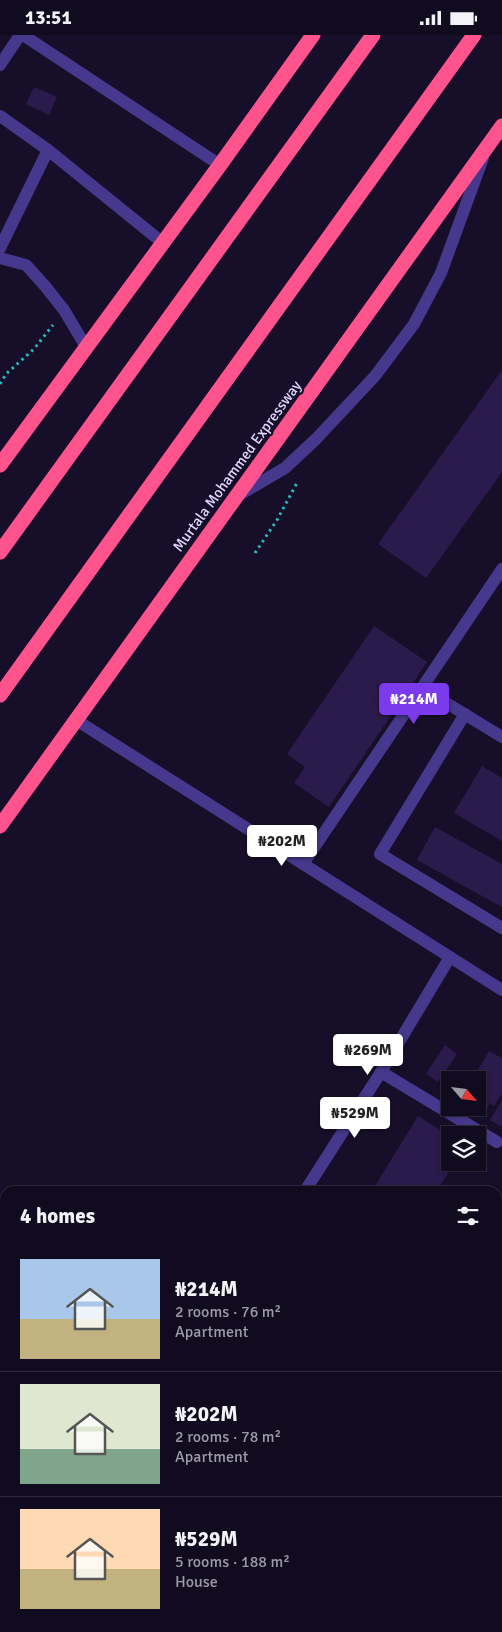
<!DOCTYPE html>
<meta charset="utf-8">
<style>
body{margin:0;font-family:Signika,sans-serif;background:#1a1429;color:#f1f3f6;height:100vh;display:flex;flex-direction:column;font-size:19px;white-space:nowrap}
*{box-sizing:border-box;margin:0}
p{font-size:16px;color:#9c9ba5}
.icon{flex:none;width:28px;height:28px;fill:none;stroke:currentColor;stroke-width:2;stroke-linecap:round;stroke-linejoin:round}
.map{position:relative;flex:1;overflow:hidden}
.sheet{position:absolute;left:0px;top:1151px;width:502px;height:446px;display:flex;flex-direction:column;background:#110b20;border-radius:15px 15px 0 0;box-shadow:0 1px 4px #0004,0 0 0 1px #302b3e}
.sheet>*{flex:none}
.needle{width:32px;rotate:118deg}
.controls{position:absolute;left:441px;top:1036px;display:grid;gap:10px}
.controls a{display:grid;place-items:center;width:45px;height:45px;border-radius:0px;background:#110b20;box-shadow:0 1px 4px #0004,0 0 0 1px #302b3e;font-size:25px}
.price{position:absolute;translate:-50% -42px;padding:0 11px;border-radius:5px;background:#fff;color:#222;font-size:16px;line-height:32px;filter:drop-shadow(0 1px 2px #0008)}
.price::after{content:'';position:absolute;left:50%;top:30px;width:15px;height:11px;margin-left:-8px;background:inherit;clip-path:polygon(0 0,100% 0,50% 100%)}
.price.active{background:#7c3aed;color:#fff}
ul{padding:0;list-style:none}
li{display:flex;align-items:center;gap:15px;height:125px;padding:0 20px}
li+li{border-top:1px solid #302b3e}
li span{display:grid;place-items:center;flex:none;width:140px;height:100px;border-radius:0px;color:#555}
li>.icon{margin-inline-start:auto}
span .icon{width:60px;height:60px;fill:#fffc;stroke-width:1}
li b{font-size:21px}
h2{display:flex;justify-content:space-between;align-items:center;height:60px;padding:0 20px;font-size:21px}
.status{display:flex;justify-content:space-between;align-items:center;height:35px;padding:0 25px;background:#110b20;direction:ltr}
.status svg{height:14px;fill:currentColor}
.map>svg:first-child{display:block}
</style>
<div class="status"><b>13:51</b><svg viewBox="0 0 49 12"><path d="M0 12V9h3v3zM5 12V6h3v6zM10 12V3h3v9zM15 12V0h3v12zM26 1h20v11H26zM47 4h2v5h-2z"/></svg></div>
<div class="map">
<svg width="502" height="1597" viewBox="0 0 502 1597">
<rect width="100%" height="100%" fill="#170f2a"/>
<g fill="#2b1a4c">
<path d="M34,52L57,62L49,80L26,69Z"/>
<path d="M502,335V437L426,543L378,509Z"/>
<path d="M374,591L427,627L329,772L294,748L305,732L287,719Z"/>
<path d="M482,731L502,743V806L454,778Z"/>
<path d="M435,792L502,829V872L417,825Z"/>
<path d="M445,1010L457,1019L438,1047L426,1039Z"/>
<path d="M489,1016L502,1023V1058L494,1071L490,1068L484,1078L474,1072H478V1045H472Z"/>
<path d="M502,1065V1092L490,1085Z"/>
<path d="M418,1081L450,1101V1128H454L437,1156H372Z"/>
</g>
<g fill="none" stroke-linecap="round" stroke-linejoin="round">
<g stroke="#29b7c2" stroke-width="3" stroke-dasharray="2.5 4" stroke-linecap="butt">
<path d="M0,349L6,339L34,314L53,290"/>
<path d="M255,518L277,485L298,446"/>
</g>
<g stroke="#46388c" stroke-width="12">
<path d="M23,0L220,130"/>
<path d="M0,30L20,0"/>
<path d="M0,81L48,115L163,208"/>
<path d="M0,213L48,115"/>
<path d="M0,223L26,230L45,251L64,275L86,312"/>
<path d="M239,460L285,433L316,404L375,341L414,289L441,238L483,123"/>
<path d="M422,653L502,702"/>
<path d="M465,679L380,819L502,893"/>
<path d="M76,685L502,955"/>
<path d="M303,829L502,534"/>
<path d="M450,922L381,1037L497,1107"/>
<path d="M305,1156L381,1037"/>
<path d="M0,1182L5,1185"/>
<path d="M0,1500L5,1501"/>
<path d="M156,1592L163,1597"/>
</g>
<g stroke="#ff538e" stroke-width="15">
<path d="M0,430L220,130L313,0"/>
<path d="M0,517L373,0"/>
<path d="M0,660L474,0"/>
<path d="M0,791L502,91"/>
</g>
</g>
<g text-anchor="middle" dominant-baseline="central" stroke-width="4.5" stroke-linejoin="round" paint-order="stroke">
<g font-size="15" fill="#e2d8ff" stroke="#170f2a">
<text transform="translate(237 431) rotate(-54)">Murtala Mohammed Expressway</text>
</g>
</g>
</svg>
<div class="controls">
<a><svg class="needle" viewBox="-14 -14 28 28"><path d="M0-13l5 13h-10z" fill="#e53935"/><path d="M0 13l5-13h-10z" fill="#9c9ba5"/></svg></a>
<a><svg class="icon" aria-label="layers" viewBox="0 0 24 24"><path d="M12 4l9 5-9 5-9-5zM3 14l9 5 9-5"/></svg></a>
</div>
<b class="price active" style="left:414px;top:690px">₦214M</b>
<b class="price" style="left:282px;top:832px">₦202M</b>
<b class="price" style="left:368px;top:1041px">₦269M</b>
<b class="price" style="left:355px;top:1104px">₦529M</b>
<section class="sheet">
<h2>4 homes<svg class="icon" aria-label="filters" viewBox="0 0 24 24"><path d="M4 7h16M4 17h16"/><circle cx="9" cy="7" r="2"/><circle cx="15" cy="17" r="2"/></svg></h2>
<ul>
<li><span style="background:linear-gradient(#a9c7e8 60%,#c2b280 0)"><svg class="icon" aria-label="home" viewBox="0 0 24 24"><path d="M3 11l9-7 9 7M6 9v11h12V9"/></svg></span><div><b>₦214M</b><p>2 rooms · 76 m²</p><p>Apartment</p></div></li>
<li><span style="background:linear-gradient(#dfe7d0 65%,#7fa58c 0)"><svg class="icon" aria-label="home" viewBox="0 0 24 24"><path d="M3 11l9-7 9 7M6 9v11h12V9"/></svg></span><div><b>₦202M</b><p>2 rooms · 78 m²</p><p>Apartment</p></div></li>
<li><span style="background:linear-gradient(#ffd9b3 60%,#c2b280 0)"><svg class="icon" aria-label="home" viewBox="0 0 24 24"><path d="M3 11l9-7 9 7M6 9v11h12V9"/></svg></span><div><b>₦529M</b><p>5 rooms · 188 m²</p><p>House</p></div></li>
</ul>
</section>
</div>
